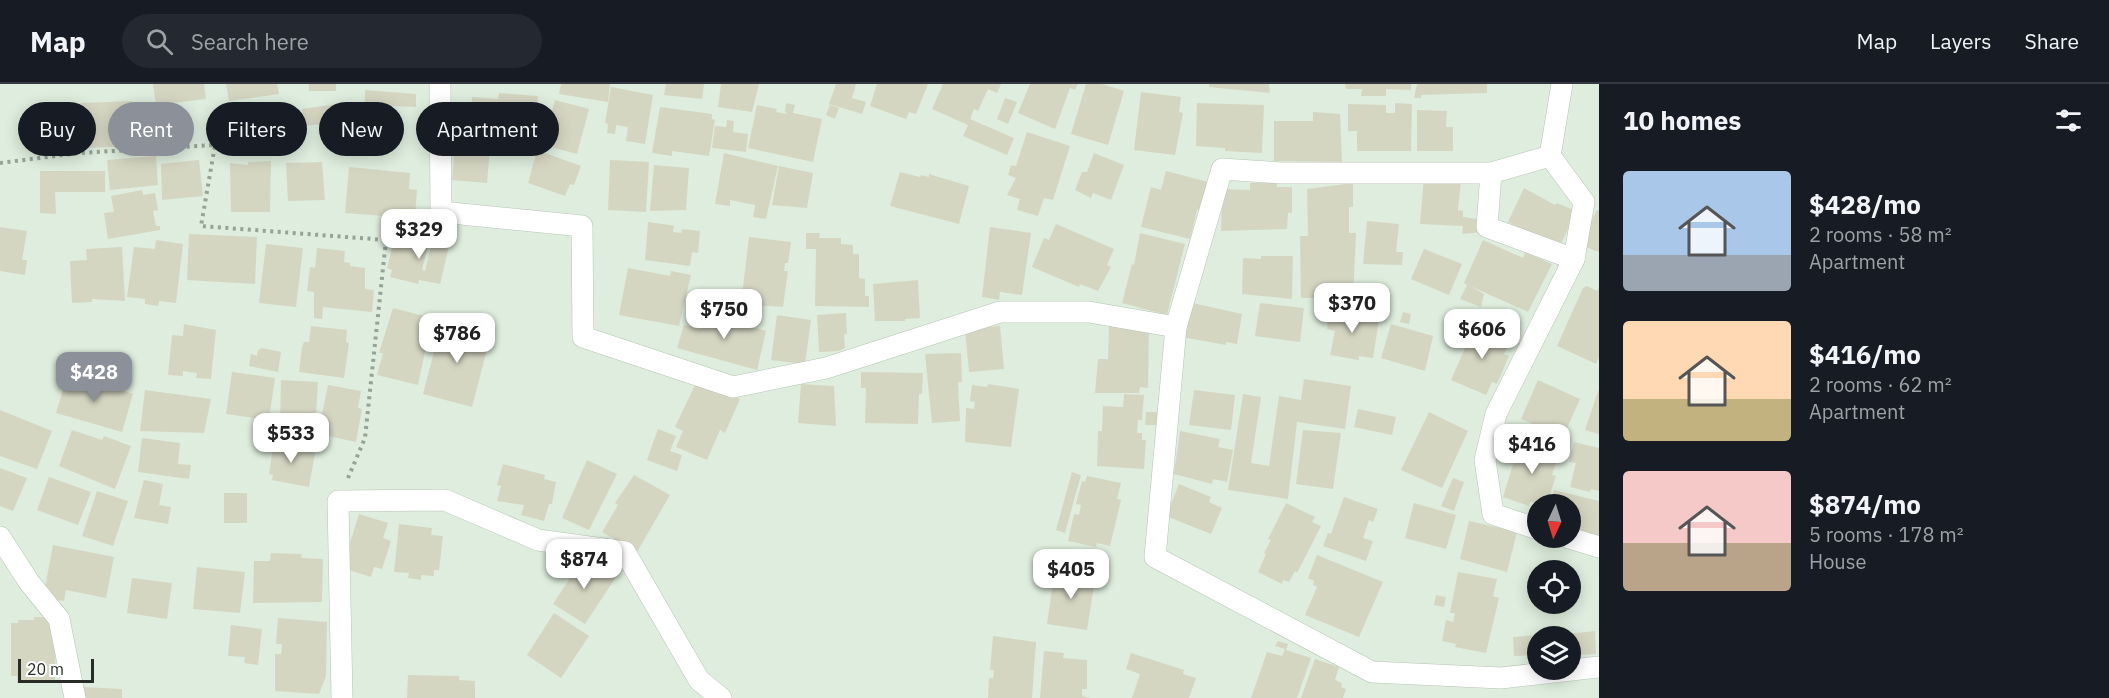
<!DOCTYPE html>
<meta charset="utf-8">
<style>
body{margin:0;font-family:"IBM Plex Sans",sans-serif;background:#242831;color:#f1f3f6;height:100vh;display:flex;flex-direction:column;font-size:22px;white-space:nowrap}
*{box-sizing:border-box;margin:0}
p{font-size:20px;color:#9ea1a6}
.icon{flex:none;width:33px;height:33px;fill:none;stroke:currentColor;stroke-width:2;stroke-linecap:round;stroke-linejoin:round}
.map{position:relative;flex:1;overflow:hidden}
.details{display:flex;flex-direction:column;background:#171b24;width:510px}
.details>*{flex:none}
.banner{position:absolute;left:18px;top:18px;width:570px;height:54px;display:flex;gap:12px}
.needle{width:39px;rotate:184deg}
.fabs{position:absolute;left:1527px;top:410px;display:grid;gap:12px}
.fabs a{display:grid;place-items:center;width:54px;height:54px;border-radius:50%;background:#171b24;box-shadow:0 3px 15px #0003;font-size:30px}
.scale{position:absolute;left:18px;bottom:15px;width:76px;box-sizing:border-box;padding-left:6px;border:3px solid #272c26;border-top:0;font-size:16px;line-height:21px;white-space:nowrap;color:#272c26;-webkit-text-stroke:4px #fff;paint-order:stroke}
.price{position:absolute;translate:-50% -51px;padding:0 14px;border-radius:12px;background:#fff;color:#222;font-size:20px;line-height:39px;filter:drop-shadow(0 2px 3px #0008)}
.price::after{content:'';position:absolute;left:50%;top:36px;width:18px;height:14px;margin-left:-9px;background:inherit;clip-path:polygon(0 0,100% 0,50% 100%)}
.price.current{background:#8c9099;color:#fff}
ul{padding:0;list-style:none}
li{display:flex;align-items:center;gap:18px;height:150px;padding:0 24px}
li span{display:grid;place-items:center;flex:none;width:168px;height:120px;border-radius:6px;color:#555}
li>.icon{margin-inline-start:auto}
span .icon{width:72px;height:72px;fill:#fffc;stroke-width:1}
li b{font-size:26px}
h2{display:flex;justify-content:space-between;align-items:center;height:72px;padding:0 24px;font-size:26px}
.chip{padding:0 21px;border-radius:27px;background:#171b24;box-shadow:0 3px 15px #0003;font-size:21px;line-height:54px}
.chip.current{background:#8c9099;color:#fff}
header{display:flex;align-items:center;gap:36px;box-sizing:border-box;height:84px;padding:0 30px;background:#171b24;border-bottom:2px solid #363941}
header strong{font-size:28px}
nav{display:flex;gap:33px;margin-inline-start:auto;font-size:21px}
.search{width:420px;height:54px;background:#242831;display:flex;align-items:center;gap:15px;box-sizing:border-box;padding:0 21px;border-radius:33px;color:#9ea1a6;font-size:22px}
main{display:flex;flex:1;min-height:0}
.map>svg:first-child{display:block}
</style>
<header>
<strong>Map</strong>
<div class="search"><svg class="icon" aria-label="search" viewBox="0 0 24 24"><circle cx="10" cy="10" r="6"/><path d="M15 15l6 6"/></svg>Search here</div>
<nav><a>Map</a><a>Layers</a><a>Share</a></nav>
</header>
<main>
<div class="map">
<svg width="1599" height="614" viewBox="0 0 1599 614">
<rect width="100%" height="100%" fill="#deeddd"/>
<g fill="#d5d6c2">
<path d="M153,0H204L206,15L156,21Z"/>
<path d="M226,0H277L279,10L229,17Z"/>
<rect x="309" y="0" width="27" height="7"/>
<path d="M561,0H610L608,18L559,10Z"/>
<path d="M666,0H704L702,15L664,11Z"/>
<path d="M721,0H759L752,28L718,23Z"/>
<path d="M836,0H856L852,14L866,18L862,30L829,20Z"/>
<path d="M877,0H928L916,30L909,28L906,35L870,22Z"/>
<path d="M943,0H1001L997,9L988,5L978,27L974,25L970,35L1014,54L1007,71L963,52L968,41L932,25Z"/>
<path d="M1030,0H1078L1075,6L1070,4L1055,45L1018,29Z"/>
<path d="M1086,0H1102L1124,7L1108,61L1071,50Z"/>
<path d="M1209,0H1269L1270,9L1209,3Z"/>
<path d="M1345,0H1411V6L1386,5V12H1361L1362,5H1346Z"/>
<path d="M1417,0H1487V9L1421,11V14H1414Z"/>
<path d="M611,3L653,11L645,60L626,57L628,43L616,41L615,50L607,49L608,40L605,39Z"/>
<path d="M365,6L416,10V23L390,22V38H394V50L365,53Z"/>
<path d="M1141,8L1181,13L1179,28L1183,29L1175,71L1134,66Z"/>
<path d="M499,9L538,12L535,57L462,48L463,34L471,35L472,13L498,15Z"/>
<path d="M1005,14L1017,18L1008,40L997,35Z"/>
<path d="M555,16L589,25L577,70L543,61Z"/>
<path d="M132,17L134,62L83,64L81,19Z"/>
<path d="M786,19L795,21L793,29L822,35L813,78L748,64L757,21L777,25L776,28L787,30L785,27Z"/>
<path d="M1197,19L1264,21L1262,69L1225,67V64L1196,62Z"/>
<path d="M1395,19L1412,20L1411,67H1357V47H1348V20L1386,21V29H1395Z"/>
<path d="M337,20L339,38L304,42L302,25Z"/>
<path d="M830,21L839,24L835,35L826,31Z"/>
<path d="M660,23L712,30V35L715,36L709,72L672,67V72L652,69Z"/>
<path d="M1417,26L1447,27L1446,43H1453V67H1417Z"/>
<path d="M1313,28L1340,30L1342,78L1274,77V37H1313Z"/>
<path d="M727,36L734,37L733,48L748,50L746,68L712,64L715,42L726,43Z"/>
<path d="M1027,48L1070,62L1053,116L1044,114L1038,132L1017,126L1020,115L1007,111L1016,94L1008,91L1011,81L1016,82Z"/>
<path d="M455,61L490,64L487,99L452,96Z"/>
<path d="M537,66L581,82L574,101L570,100L565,112L528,99Z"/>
<path d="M724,69L778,82L766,135L753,133L755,121L730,116V122L715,120Z"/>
<path d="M1094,69L1124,81L1111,116L1093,109L1091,114L1075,106L1082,88H1087Z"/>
<path d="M156,72L158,101L110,106L107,76Z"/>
<path d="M199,76L203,112L162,116L161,80Z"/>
<path d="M610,76L649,78L646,128L608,126Z"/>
<path d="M271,77L270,128H231L230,79L248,81V78Z"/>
<path d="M322,78L325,116L288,117L286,79Z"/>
<path d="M654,81L689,84L686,126L650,127Z"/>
<path d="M779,82L813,89L807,124L772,121Z"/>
<path d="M349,83L410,89L409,105L417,106L415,133L385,128L384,132L345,129Z"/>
<path d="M40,87H105V108H55L56,130L40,129Z"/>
<path d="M1166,87L1212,99L1205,127L1197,126L1190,155L1141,143L1151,103L1161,106Z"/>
<path d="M900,88L920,93L921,91L929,93V90L969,102L959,140L890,122Z"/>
<path d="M1424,93L1461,97L1458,126L1463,127V133L1484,136L1483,148L1462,150L1463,142L1420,140Z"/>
<path d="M1250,99H1277V103H1292V129H1288L1287,145L1221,147L1222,105L1250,106Z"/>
<path d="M1353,99V123H1349V149H1356L1353,214H1301L1300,152H1308L1307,105Z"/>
<path d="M1524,104L1555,121L1557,119L1576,127L1560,162L1508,138Z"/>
<path d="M142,106L143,111L155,109L158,126L153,127L156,142H160V146L108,155L104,129L114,128L111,112Z"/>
<path d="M1597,126L1599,127V168L1580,161Z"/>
<path d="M1367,137L1399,140L1396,168H1403L1402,181L1363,180Z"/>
<path d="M648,138L670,141L674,142L673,148L681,149L682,145L700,147L698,169L692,168L690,182L645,176Z"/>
<path d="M1056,140L1114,165L1107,181L1111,183L1098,207L1080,200L1079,203L1032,183L1044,154L1049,156Z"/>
<path d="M0,143L27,147L22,176H27L25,191L0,187Z"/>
<path d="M990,143L1031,149L1022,211L1000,208L999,216L982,213Z"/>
<path d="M806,149H820L819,154H841V160L853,161V170H859V194L865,195V212H869V223L815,222L816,165H806Z"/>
<path d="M1140,149L1185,160L1167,231L1122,219L1132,180L1134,181Z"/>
<path d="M189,150L257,153L255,200L187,196Z"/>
<path d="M434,150L451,154L440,200L419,196L418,200L390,193L392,186L387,184L395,153L428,161L422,186L425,187Z"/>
<path d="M749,153L791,158L788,179H785L784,187H788L783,223L741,220Z"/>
<path d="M156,156L183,160L176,219L159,217L158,222L145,220V215L127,213L134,163L155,165Z"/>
<path d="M1483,156L1523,174L1525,168L1552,180L1528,228L1470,202L1484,210L1481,223L1460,215L1467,201L1464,199Z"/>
<path d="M266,160L303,164L296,223L259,219Z"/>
<path d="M122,163L125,217L92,215V218L72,219L70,177L87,176L86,165Z"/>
<path d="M317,164L345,167L344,178L350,179V182L365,184V205L374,206L372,228L323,223L322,235L314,234V208L307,207L310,183L315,184Z"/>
<path d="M1424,165L1462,180L1449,211L1411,195Z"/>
<path d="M1261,172H1293L1292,215L1242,210L1243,174L1261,175Z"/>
<path d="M628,184L670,192L671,187L691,191L679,242L619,231Z"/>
<path d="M918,196L920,234L905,235V237H875L873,200Z"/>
<path d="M1587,202L1597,207L1599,203V273L1596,280L1557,262L1583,204Z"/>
<path d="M1188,218L1242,230L1237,260L1226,258V261L1182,253Z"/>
<path d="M1260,219L1304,224L1300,258L1255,252Z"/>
<path d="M393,224L432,234L418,301L377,291L383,269H379Z"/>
<path d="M1330,224L1367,229L1366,234L1379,236L1373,274L1359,272V276L1330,271L1335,247L1327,245Z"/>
<path d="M695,225L766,247L757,286L677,264L684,241L700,245L702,238L692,235Z"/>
<path d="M1403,228L1411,230L1409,240L1400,238Z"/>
<path d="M846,229L847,250H844L845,264L839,267L819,268L817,231Z"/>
<path d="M777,231L811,236L805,280L771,276Z"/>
<path d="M442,237L491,250L472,323L423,310Z"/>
<path d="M1476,239L1510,254L1504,270L1509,272L1497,300L1492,298L1486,311L1451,296Z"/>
<path d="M184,240L216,246L211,295L196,294L197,289L183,287V292L168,291L172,251L183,252Z"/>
<path d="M1391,240L1433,252L1425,287L1381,274Z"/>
<path d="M311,242L347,246L346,258L349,259L344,294L299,288L302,263L304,258H309Z"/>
<path d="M1000,242L1004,285L969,288L965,245Z"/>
<path d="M1109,242L1149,243L1148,304L1140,303L1139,309H1095L1098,275H1108Z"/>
<path d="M262,264L281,268L278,288L249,282L251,270L257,272L258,266Z"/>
<path d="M961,269L962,298H958L960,337L932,339L925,270Z"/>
<path d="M232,288L275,294L269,336L226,330Z"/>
<path d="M861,288L923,289L922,310H919L918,340L865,339L866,304H861Z"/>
<path d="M68,289L133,310L122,348L56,329Z"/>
<path d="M1304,295L1351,302L1345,345L1297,338L1288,415L1228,406L1243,310L1261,313L1251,379L1269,382L1279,312L1301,316Z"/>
<path d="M281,296L318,298L316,332L311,346L280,344Z"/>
<path d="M1538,296L1580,315L1563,353L1521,335Z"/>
<path d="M697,297L740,315L725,349L720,346L707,376L676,363L683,347L675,343Z"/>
<path d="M801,300L834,302L836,342L798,339Z"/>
<path d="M988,300L1019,305L1011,363L965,358L966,324L974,325L975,318L970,317L972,301L987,303Z"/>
<path d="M328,301L361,307L358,324L362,325L356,358L318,350Z"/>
<path d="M1599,305V350L1585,346Z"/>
<path d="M145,306L211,315L204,349L140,347Z"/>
<path d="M1194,306L1235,311L1231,346L1189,341Z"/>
<path d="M1124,310L1144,311L1142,336H1138L1137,349H1142V356H1146L1144,385L1097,382L1098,347H1102L1103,322L1123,323Z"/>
<path d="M1358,325L1396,333L1392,351L1354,343Z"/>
<path d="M0,326L52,347L37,385L0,372Z"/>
<path d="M1146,328H1157V341H1145Z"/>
<path d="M1429,328L1468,347L1442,404L1401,386Z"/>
<path d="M658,345L676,352L670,367L682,371L677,387L647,376Z"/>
<path d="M72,346L102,356L104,352L131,362L115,405L59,382Z"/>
<path d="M1303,346L1341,349L1333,405L1296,400Z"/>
<path d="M1180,347L1220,355L1218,363L1233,366L1227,398L1213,395L1212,400L1174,390Z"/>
<path d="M142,354L180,359L178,380L191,381L189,395L138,388Z"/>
<path d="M280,355L295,358V361L301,362L300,366L315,369L309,403L272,396L273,391L269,390L274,359L278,360Z"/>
<path d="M1523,356L1559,370L1552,391L1556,392L1549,413L1544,411L1542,420L1530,418L1529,422L1503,413L1514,377L1519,379L1522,371L1518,370Z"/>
<path d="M1574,358L1599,364V407L1591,405L1590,408L1570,403L1576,379L1569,378Z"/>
<path d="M587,376L617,390L589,446L562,434Z"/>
<path d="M503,380L545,391L544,395L556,398L552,420H549L544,437L521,431L524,421L497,417L501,402L497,401Z"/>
<path d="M0,384L27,394L13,427L0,422Z"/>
<path d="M1072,388L1081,391L1065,449L1056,446Z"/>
<path d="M634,391L670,411L637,468L602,448L618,421L615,419Z"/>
<path d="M1087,392L1121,399L1117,415L1121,416L1110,462L1097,459L1096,463L1068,457L1074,430L1079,431L1081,421L1076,420L1082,397L1085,398Z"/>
<path d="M49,393L91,408L78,441L37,426Z"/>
<path d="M1453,394L1464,398L1454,427L1441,422Z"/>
<path d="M144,396L163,400L159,421L171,423L168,440L134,434Z"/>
<path d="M1179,400L1211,413L1209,418L1222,424L1211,450L1166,432Z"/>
<path d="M1554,406L1599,417V457L1570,450V420H1548L1549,417L1551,418Z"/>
<path d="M97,407L128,417L113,462L82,452Z"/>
<rect x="224" y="409" width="23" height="30"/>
<path d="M1344,413L1378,425L1373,438L1369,436L1363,454L1373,457L1366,477L1323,462L1328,449L1331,450Z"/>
<path d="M1286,419L1315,433L1312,438L1321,442L1297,489L1295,487L1289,498L1283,496L1282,500L1258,488L1266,470L1264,469L1271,456L1268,455Z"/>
<path d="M1414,419L1456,431L1446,465L1405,454Z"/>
<path d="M359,430L388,439L383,454L391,457L382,485L374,483L371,493L342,484Z"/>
<path d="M1469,437L1517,448L1507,488L1460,475Z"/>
<path d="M399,440L432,444L431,451L443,452L439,486H434V492L421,491V496L408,494L409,489L394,488Z"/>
<path d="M53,461L114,473L106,514L66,506L64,517L43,514Z"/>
<path d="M271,469L301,470L302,474L323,475L322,518L253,519L254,477H270Z"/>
<path d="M1317,471L1383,498L1359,553L1305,531L1317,503L1313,501L1314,497L1308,494Z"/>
<path d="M584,473L616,493L585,540L553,520Z"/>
<path d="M1044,480L1055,482L1051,502L1040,500Z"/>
<path d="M197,483L245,488L240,529L193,525Z"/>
<path d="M1055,484L1075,487L1073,492L1095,495L1087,546L1047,540Z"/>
<path d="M1458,488L1497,495L1493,512L1499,514L1486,569L1455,563L1456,560L1442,557L1446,536L1453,538L1455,529H1450Z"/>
<path d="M132,494L172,499L167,535L127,529Z"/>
<path d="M1436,511L1446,513L1444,523L1434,521Z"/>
<path d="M554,529L589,552L561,594L527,571Z"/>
<path d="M34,533H56L55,599H17V592H11V539H18V536H34Z"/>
<path d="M278,534L327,538L326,592L319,610L275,607V570H281L282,560H276Z"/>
<path d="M231,541L262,545L258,581L244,579L245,573L228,572Z"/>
<path d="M1595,547L1596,570L1570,572V552H1550Z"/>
<path d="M1538,551V571L1514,572L1513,553Z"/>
<path d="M993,552L1036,558L1032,614H988L989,594H993L994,586H990Z"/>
<path d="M1278,557L1288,560L1286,566L1311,574L1297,614H1251L1267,568L1282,572L1285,565L1275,562Z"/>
<path d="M1044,567L1064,569L1063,574L1087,576V605H1082V612L1090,614H1040Z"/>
<path d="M1131,569L1184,586L1183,590L1196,594L1189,614H1132L1140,590L1126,585Z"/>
<path d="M1315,575L1339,583L1335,596L1342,599L1341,603L1346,605L1343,614H1301Z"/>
<path d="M408,591L459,592V596L475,597V614H407Z"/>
<path d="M83,603L122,605V614H82Z"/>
</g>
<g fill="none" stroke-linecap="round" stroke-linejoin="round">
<g stroke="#b5c4b4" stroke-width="22">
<g id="street">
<path d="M440,0L441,128L582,142L583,253L733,303L826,284L1000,228H1089L1176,243L1155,473L1372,588L1501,594L1599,583"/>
<path d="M1491,89L1487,143L1574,175"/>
<path d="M1176,243L1222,85L1281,89H1491L1550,72L1562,0"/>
<path d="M1538,445L1493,430L1485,376L1496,330L1574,175L1584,118L1550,72"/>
<path d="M0,453L29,498L59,535L75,614"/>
<path d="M1566,453L1599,463"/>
<path d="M342,614L338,417L445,416L538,456L625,468L699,596L721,614"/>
</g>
</g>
<g stroke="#96a295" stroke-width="4" stroke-dasharray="3 4.5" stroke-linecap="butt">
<path d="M0,79L79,69L215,61L201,142L386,156L423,139"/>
<path d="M348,394L365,354L386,156"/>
</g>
<use href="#street" stroke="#fff" stroke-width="21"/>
</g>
</svg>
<div class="fabs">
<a><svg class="needle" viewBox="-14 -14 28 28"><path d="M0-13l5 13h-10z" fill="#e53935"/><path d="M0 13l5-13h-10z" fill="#9ea1a6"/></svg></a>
<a><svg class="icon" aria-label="locate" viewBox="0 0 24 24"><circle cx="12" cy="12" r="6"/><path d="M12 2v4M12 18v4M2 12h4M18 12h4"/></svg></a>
<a><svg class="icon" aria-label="layers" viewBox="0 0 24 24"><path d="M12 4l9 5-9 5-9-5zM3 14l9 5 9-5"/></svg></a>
</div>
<div class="scale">20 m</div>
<b class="price" style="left:419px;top:176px">$329</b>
<b class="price" style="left:1352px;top:250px">$370</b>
<b class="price" style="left:724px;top:256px">$750</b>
<b class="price" style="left:1482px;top:276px">$606</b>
<b class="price" style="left:457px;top:280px">$786</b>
<b class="price current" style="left:94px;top:319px">$428</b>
<b class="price" style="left:291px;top:380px">$533</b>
<b class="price" style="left:1532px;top:391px">$416</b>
<b class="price" style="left:584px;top:506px">$874</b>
<b class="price" style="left:1071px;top:516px">$405</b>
<div class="banner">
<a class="chip">Buy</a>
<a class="chip current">Rent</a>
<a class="chip">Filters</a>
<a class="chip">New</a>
<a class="chip">Apartment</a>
</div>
</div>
<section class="details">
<h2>10 homes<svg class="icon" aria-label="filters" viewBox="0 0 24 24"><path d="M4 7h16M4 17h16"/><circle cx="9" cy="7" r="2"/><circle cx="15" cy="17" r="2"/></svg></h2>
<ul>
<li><span style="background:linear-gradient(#a9c7e8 70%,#9aa5b1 0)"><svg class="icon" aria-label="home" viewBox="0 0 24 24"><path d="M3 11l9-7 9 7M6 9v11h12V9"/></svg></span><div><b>$428/mo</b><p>2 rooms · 58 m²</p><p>Apartment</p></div></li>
<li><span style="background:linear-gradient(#ffd9b3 65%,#c2b280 0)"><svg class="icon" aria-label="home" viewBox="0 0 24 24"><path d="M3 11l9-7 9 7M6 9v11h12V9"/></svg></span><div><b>$416/mo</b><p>2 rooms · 62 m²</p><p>Apartment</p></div></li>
<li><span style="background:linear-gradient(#f6c9c9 60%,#b9a48a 0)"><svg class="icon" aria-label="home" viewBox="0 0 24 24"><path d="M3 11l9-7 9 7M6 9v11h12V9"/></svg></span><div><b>$874/mo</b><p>5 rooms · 178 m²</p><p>House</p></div></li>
</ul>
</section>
</main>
